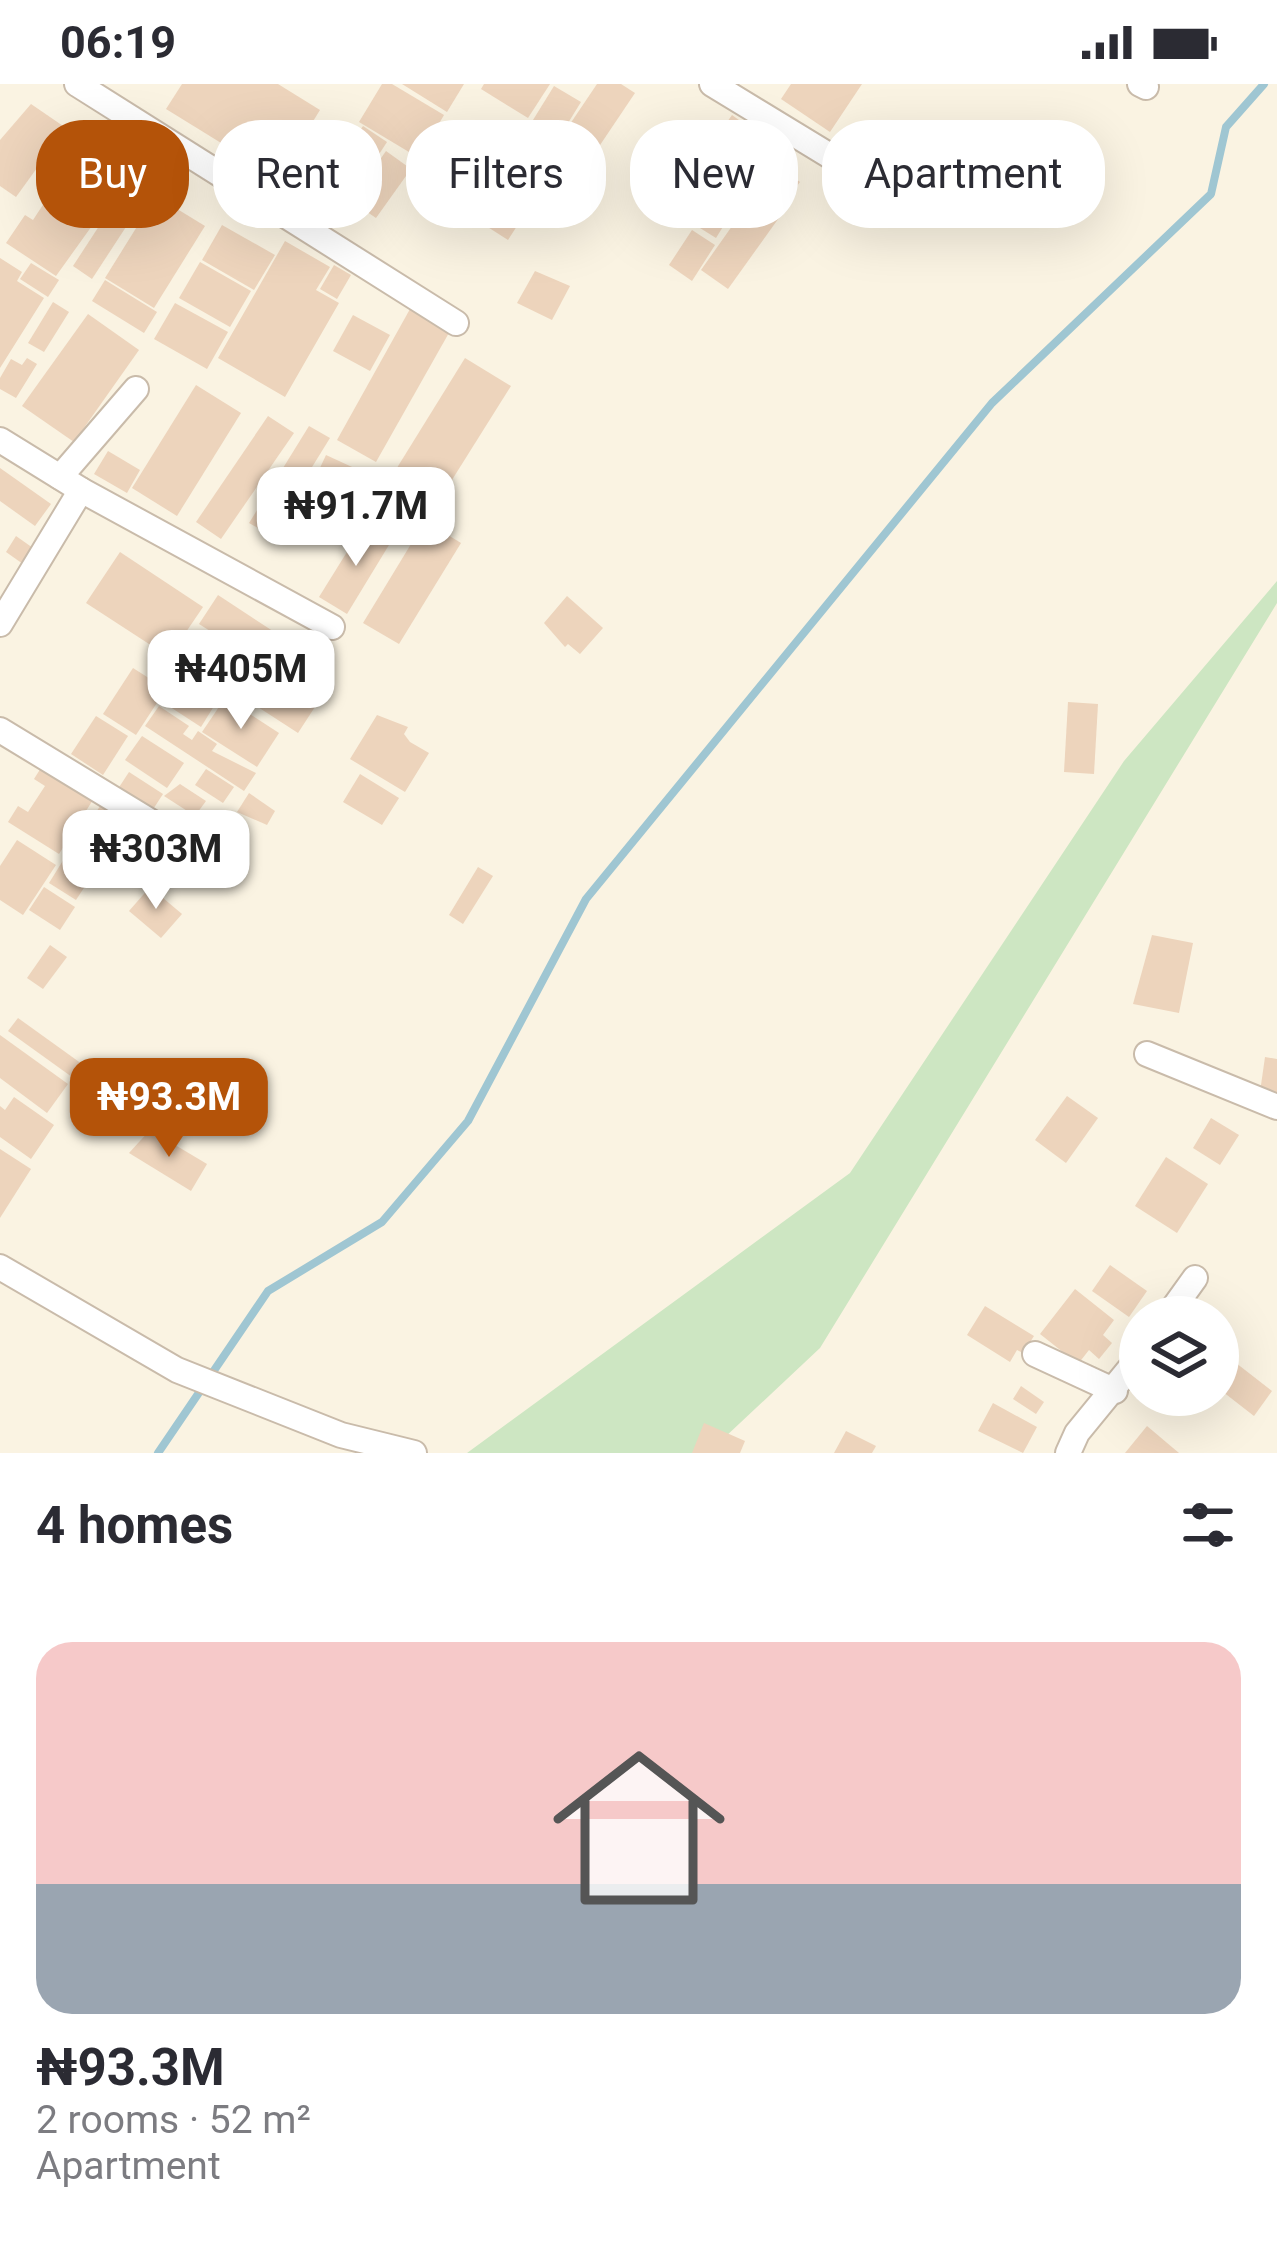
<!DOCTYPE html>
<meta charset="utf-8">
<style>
body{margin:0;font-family:Roboto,sans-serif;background:#f2f2f3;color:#2b2b33;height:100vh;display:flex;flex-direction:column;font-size:45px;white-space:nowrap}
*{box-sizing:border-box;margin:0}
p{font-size:39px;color:#7c7c81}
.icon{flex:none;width:66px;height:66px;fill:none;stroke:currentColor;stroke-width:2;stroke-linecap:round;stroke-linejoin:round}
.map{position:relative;height:1369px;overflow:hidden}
.sheet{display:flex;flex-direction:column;background:#fff;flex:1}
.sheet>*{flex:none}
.top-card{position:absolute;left:36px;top:36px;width:1206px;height:108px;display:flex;gap:24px}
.buttons{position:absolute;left:1119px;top:1212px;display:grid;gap:24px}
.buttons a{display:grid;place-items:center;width:120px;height:120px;border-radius:50%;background:#fff;box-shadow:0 12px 48px #0002;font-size:60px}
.price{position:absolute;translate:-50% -102px;padding:0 27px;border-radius:24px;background:#fff;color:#222;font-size:39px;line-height:78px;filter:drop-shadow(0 3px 6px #0008)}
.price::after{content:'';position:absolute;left:50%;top:72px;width:36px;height:27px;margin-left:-18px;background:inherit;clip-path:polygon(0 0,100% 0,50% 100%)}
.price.on{background:#b45309;color:#fff}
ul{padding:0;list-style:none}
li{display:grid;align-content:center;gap:24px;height:636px;padding:0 36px}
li+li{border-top:3px solid #e1e1e2}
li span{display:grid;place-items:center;height:372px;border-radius:36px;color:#555}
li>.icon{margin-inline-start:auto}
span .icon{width:216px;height:216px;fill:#fffc;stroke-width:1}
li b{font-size:51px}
h2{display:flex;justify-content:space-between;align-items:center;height:144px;padding:0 36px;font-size:51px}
.pill{padding:0 42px;border-radius:48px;background:#fff;box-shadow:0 12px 48px #0002;font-size:42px;line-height:108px}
.pill.on{background:#b45309;color:#fff}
.status{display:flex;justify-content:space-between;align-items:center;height:84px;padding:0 60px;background:#fff;direction:ltr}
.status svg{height:33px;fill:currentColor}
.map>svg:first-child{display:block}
</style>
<div class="status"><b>06:19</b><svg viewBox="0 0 49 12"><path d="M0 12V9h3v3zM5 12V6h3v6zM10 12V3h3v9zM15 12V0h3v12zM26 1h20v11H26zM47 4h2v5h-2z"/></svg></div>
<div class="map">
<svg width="1277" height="1369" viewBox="0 0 1277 1369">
<rect width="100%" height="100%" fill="#faf3e2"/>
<path fill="#cde6c2" d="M1277,497V519L820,1264L708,1369H467L850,1089L1124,677Z"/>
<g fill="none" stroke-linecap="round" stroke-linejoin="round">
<path stroke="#9fc6d2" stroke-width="8" d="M158,1369L268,1207L382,1138L468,1037L586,815L992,319L1211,110L1226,43L1264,0"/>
</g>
<g fill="#edd4bc">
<path d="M182,0H278L320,26L278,94L166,25Z"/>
<path d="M382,0H392L444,31L419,74L359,38Z"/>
<path d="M402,0H464L447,28Z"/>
<path d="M484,0H550L528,34L481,5Z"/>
<path d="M597,0H621L635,9L596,67L566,46Z"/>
<path d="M791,0H862L830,48L781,15Z"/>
<path d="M554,2L581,18L539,86L512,70Z"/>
<path d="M31,20L66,44L16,113L0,102V56Z"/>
<path d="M732,31L750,44L745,52L766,65L755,84L734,72L738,65L718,51Z"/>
<path d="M449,38L503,70L476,113L422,81Z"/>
<path d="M954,38L968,52L932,90L918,76Z"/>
<path d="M363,42L387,58L349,116L324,100Z"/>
<path d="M81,63L127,93L56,192L6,159L25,131L33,136Z"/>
<path d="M696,63L723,80L688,138L661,122Z"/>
<path d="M386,67L411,85L376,134L351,117Z"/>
<path d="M508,77L544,100L508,156L472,133Z"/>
<path d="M729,79L753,94L716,154L692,139Z"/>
<path d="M778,81L800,98L779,126L757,109Z"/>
<path d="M135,87L154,100L92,195L73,182Z"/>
<path d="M754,111L781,131L728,205L701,186Z"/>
<path d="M156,112L205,142L154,224L105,194Z"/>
<path d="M222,141L275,171L254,206L202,176Z"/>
<path d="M692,146L715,161L692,197L669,181Z"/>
<path d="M285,157L330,183L316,206L339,219L285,313L218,274Z"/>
<path d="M0,174L22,188L17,197L44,214L0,284Z"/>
<path d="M200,178L251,207L230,243L179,214Z"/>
<path d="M31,179L59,196L48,213L20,195Z"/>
<path d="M334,181L351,191L337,215L320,205Z"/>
<path d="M535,187L570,202L552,236L517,219Z"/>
<path d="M105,196L157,228L144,249L92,217Z"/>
<path d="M53,218L69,228L44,268L28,259Z"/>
<path d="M175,219L228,248L207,285L154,255Z"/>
<path d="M410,225L450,247L376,378L337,356Z"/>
<path d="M88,230L139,266L74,358L22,322Z"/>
<path d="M353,231L390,251L370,287L333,267Z"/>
<path d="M27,274L37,280L16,314L0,305V294L11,275L22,281Z"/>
<path d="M465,274L511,302L440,415L395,387Z"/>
<path d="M196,301L241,329L177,432L132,404Z"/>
<path d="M268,332L294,349L221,455L196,438Z"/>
<path d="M309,342L330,354L270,451L249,439Z"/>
<path d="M108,367L140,386L127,409L94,390Z"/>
<path d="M326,371L376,394L361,426L311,403Z"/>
<path d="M0,384L51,420L35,442L0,417Z"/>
<path d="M425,437L461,459L399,560L363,539Z"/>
<path d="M365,439L392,456L347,530L319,513Z"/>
<path d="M16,452L33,464L23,480L6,468Z"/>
<path d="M120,468L203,523L169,573L86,519Z"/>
<path d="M218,511L282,553L264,581L199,540Z"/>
<path d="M567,512L603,544L580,570L568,560L565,563L544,539Z"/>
<path d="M205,550L234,564L231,568L251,576L249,580L258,586L238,616L224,607L221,611L185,581Z"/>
<path d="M266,582L296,601L300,593L324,609L298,649L244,614Z"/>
<path d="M133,584L166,605L136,651L103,630Z"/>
<path d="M179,588L219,614L201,643L161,617Z"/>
<path d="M225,614L279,649L257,683L202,648Z"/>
<path d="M1068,618L1098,620L1094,690L1064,688Z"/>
<path d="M159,622L189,642L183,650L192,656L198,647L217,660L212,667L256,689L244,707L145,642Z"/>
<path d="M377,631L408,643L404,650L410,658L429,669L405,708L350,675Z"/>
<path d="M96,632L128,652L103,691L71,670Z"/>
<path d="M142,652L184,679L167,704L125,676Z"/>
<path d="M44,679L96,711L59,770L8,738L18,722L28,728L45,702L34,695Z"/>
<path d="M206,685L234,703L223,719L195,701Z"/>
<path d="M129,688L163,710L148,733L114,711Z"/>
<path d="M360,690L399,714L382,741L343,718Z"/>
<path d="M180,700L206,717L195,732L164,712Z"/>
<path d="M249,709L275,727L267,741L237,728Z"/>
<path d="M103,718L195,780L178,804L87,741Z"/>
<path d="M222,726L244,741L242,745L248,749L238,765L205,744L215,728Z"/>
<path d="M82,746L110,764L76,816L49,799Z"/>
<path d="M17,756L56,781L23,831L0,816V782Z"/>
<path d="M478,783L493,792L463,840L449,831Z"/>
<path d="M44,803L75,823L60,846L29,826Z"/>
<path d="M150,803L182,830L161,854L129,827Z"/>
<path d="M1152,851L1193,859L1179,929L1133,920Z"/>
<path d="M50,861L67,873L43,905L27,894Z"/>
<path d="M18,934L82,980L72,993L8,947Z"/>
<path d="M0,951L68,1000L47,1029L0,994Z"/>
<path d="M1265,973L1277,975V1010L1260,1008Z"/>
<path d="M1067,1012L1098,1034L1066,1079L1035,1056Z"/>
<path d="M14,1013L54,1041L31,1075L0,1053V1022L5,1026Z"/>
<path d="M1211,1034L1239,1051L1220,1081L1193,1064Z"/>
<path d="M150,1046L207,1080L191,1107L129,1069Z"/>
<path d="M0,1065L31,1085L0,1134Z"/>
<path d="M1166,1073L1208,1100L1177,1149L1135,1122Z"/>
<path d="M1110,1181L1147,1207L1129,1233L1092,1207Z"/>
<path d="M1075,1205L1114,1236L1103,1251L1112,1259L1099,1275L1089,1266L1078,1280L1040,1250Z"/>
<path d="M985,1222L1034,1252L1023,1269L1017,1266L1010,1278L967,1251Z"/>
<path d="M1218,1265L1272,1307L1254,1332L1218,1304Z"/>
<path d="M1021,1302L1044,1318L1036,1330L1013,1315Z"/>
<path d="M993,1319L1037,1343L1023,1369L978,1347Z"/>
<path d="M704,1339L745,1357L740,1369H692Z"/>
<path d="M1147,1342L1179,1369H1125Z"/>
<path d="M846,1347L876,1362L872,1369H834Z"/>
</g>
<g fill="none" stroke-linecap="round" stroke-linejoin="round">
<g stroke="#c9bbaa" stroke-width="28">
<g id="minor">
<path d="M77,0L456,239"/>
<path d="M712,0L840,78"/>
<path d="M1140,0L1146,3"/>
<path d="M0,356L81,406L332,543"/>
<path d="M60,393L136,305"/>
<path d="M0,540L81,406"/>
<path d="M0,646L194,764"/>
<path d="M1147,970L1277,1023"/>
<path d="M0,1183L177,1286L341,1351L414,1369"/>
<path d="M1167,1233L1195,1194"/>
<path d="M1035,1270L1115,1307"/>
<path d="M1068,1369L1077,1349L1140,1272"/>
</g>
</g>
<use href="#minor" stroke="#fff" stroke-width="24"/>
</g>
</svg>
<div class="buttons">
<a><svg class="icon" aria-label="layers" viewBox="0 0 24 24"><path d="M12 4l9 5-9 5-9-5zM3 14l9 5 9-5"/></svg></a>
</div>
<b class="price" style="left:356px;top:485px">₦91.7M</b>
<b class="price" style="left:241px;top:648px">₦405M</b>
<b class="price" style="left:156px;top:828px">₦303M</b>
<b class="price on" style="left:169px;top:1076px">₦93.3M</b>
<div class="top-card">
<a class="pill on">Buy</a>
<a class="pill">Rent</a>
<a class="pill">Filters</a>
<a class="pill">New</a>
<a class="pill">Apartment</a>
</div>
</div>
<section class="sheet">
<h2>4 homes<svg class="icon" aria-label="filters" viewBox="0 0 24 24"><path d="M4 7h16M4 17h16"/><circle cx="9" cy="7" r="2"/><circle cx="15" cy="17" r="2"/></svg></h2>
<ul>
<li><span style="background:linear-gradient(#f6c9c9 65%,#9aa5b1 0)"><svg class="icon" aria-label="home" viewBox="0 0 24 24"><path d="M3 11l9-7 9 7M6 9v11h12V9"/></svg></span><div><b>₦93.3M</b><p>2 rooms · 52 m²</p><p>Apartment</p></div></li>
</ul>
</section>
